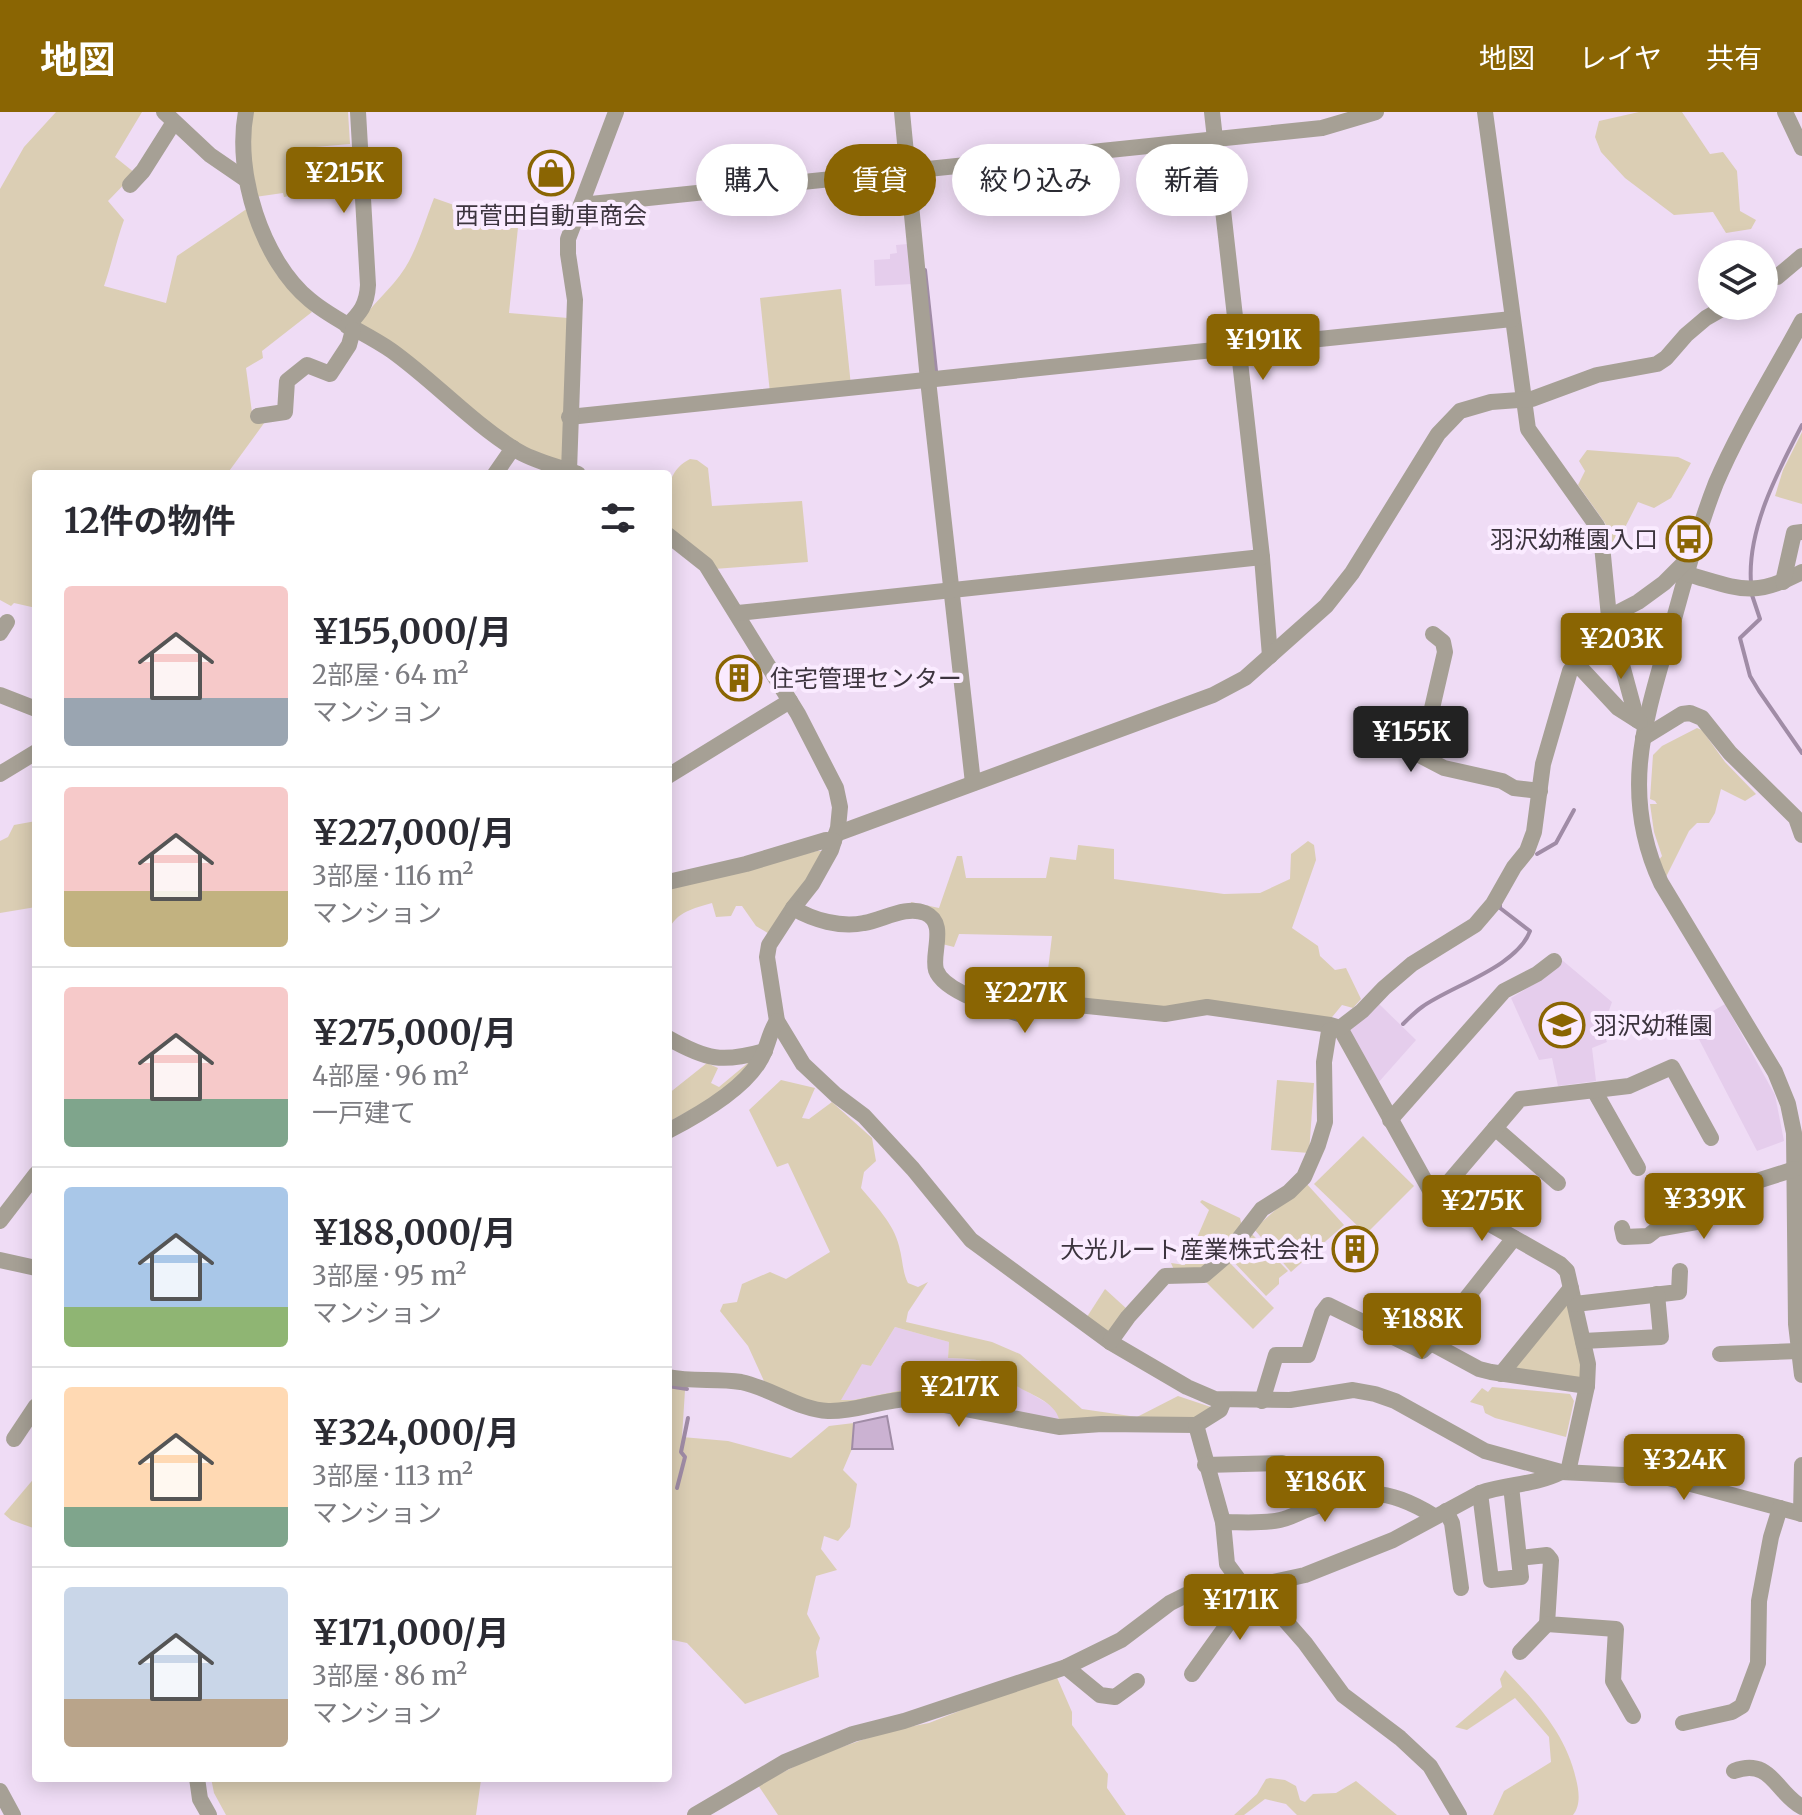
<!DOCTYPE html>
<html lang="ja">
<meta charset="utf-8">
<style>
body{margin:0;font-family:Merriweather,"Noto Sans JP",serif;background:#f7f7f7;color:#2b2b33;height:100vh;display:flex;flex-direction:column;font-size:30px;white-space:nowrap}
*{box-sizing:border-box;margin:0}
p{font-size:26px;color:#7c7c81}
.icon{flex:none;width:44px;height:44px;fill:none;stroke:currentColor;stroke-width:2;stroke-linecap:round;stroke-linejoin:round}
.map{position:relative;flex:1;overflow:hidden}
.sheet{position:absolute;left:32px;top:358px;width:640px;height:1312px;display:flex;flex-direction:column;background:#fff;border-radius:8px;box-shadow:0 4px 20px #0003}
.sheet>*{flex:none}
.guide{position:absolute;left:696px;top:32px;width:760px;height:72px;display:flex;gap:16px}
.buttons{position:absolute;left:1698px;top:128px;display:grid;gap:16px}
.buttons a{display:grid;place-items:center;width:80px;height:80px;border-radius:50%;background:#fff;box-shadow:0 4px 20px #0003;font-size:40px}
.price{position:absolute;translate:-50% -68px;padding:0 18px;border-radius:8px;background:#8a6503;color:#fff;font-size:26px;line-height:52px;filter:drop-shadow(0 2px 4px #0008)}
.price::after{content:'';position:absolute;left:50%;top:48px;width:24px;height:18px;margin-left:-12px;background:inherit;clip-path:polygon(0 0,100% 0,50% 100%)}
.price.selected{background:#222;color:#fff}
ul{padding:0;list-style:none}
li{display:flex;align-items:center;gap:24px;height:200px;padding:0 32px}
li+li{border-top:2px solid #e1e1e2}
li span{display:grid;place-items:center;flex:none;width:224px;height:160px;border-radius:8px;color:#555}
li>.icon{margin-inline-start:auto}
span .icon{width:96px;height:96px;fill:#fffc;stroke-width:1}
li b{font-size:34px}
h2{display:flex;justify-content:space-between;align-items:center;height:96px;padding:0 32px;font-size:34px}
.chip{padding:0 28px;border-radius:36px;background:#fff;box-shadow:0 4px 20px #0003;font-size:28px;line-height:72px}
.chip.selected{background:#8a6503;color:#fff}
header{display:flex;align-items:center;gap:48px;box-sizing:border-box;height:112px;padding:0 40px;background:#8a6503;color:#fff}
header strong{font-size:38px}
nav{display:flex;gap:44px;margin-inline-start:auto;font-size:28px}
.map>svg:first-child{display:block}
</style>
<header>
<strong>地図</strong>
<nav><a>地図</a><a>レイヤ</a><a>共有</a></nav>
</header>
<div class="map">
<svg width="1802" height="1703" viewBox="0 0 1802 1703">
<rect width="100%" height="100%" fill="#efdcf5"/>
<g fill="#e5cdec">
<path d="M908,132L912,172L875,174L874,148L890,147V142L897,141L896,133Z"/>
<path d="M1562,848L1612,890L1602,918L1607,930L1592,936L1596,969L1558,974L1552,946L1539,948L1511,886L1539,869Z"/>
<path d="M1378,891L1416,928L1377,972L1349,923L1350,915Z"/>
<path d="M1725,892L1775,983L1784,1029L1757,1039L1691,912Z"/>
<path d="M895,1215L949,1230L948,1246L977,1248L995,1253L1009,1269L1050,1293L1060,1304V1312L1031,1307L913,1276L853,1288H840L862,1251L871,1254Z"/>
</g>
<g fill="#dbceb4">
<path d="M56,0H142L115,45L135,61L108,89L124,108C116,130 112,151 104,174L166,191L177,144L248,96L259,128L277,163L312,200L262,239L263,246L246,256L253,308L267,307L227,362H36V496L14,491L11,494L0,488V77L24,35Z"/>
<path d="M250,0H348L350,32L292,37L294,83L284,85L283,81L255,85L245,41Z"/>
<path d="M1639,0H1682L1710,42L1723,40L1737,59L1740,99L1756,108L1751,117L1726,121L1713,100L1674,103L1625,66L1601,40L1595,25L1599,9Z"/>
<path d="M434,86L471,99L519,106L509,201L568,206L562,353L517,335L358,214C370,193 391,178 405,156C418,135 425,109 434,86Z"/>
<path d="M841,177L851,274L770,281L760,186Z"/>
<path d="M1802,320V392L1775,384L1783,358Z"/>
<path d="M1587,338L1678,345L1691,351L1671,386L1654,396L1638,390L1615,435L1613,434L1605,411L1578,373L1585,359L1579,349Z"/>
<path d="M690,347L697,348L708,356L712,394L802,389L808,450L714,457L668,417C668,391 662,361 690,347Z"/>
<path d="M1697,616L1702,618L1725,650L1756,682L1745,689L1721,677L1715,701L1709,711H1697L1689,719L1666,765L1659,748L1662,744L1654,720L1650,692H1657L1655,689L1650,687L1653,643L1662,634Z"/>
<path d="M36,709V795L0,801V729L8,725L14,713Z"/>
<path d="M1308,729L1314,733L1316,748L1292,816L1318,834L1320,844L1335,858L1346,856L1361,887L1353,896L1342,893L1328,910L1179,896L1044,891L1052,824L959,822L954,835L942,832L940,816L910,796L911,790L939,796L957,744H962L966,766H1046L1050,745L1076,748L1078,733L1114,737V767L1224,782L1260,781L1290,767L1291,742Z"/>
<path d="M817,739H827L771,823L756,814L742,794H736L731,804L716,805L712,791C693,797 677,799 668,819V776Z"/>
<path d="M749,950H756L717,984L668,1010V982L707,951L718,956L711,971L719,975Z"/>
<path d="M781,968L815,976L802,1006L809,1007L832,990L872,1026L876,1049L864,1060L861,1076C875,1093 894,1112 899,1134C903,1148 902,1159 908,1171L918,1175L928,1170L908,1200L906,1210L992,1230L1020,1242L1082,1297L1137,1305L1178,1284L1217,1297L1199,1311L1060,1312C1058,1288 1025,1282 1009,1269C1003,1264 999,1255 991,1252C978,1246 962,1247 948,1246L949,1230L895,1215L871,1254L862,1252L841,1288H853L913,1276L960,1284L961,1291L833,1297L795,1286L764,1269L748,1234L720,1199L723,1192L737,1190L742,1172L770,1160L786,1167L830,1140L788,1051L777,1055L749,998Z"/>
<path d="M1277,968L1314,971L1309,1041L1271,1038Z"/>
<path d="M1363,1024L1414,1074L1366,1122L1314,1072Z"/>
<path d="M1306,1071L1344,1113L1291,1160L1254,1117Z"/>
<path d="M1202,1088L1240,1106L1242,1114L1204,1160L1174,1158L1171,1151L1185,1153L1189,1134L1193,1135L1209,1098L1200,1090Z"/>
<path d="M1250,1120L1288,1159L1279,1166V1172L1266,1184L1230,1146Z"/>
<path d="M1228,1149L1274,1196L1253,1217L1206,1170Z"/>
<path d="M1105,1177L1128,1198L1108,1228L1083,1211Z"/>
<path d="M1568,1186L1584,1270L1508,1258Z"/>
<path d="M668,1274L685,1278L682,1325L728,1329L791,1346L829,1314L854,1311L852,1337L843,1358L857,1372L850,1415L838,1429L824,1424L821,1437L837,1458L816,1464L807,1502L820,1526L816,1540L819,1565L745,1592L687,1531L668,1527Z"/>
<path d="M1492,1275L1570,1282L1574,1289L1566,1325L1495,1306L1485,1301L1483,1294L1470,1290L1482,1276L1488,1280Z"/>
<path d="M36,1364V1417L11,1408L4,1402Z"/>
<path d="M1505,1558C1536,1590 1566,1622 1576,1667C1579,1679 1581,1693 1573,1703H1493L1504,1679L1551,1650L1549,1625L1515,1586L1467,1618L1455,1615L1502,1575L1500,1567Z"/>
<path d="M1055,1561L1072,1600V1613L1108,1662L1107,1676L1126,1703H778L758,1673L813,1645L888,1619L929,1611Z"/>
<path d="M211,1666H489L481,1668L476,1703H226L214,1681Z"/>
<path d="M1270,1666L1285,1668L1296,1674L1300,1688L1305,1690L1313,1682L1336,1681L1356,1669L1397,1703H1297L1286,1692L1265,1687L1244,1703H1234L1257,1682L1266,1667Z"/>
</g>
<path fill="#cbb2d2" stroke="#a08ca6" stroke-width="2" d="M887,1304L893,1337H852L854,1311Z"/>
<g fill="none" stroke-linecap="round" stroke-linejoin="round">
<g stroke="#a08ca6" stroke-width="4">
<path d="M925,158L936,259"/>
<path d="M1751,471C1747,417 1778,359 1802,313"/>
<path d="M1752,483L1760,507L1740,526L1750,564L1759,579L1802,641"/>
<path d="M1537,742L1556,731L1574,698"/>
<path d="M1403,912C1409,906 1415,900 1422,895C1451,874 1517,855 1530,819L1500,796V793"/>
<path d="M668,1274L687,1277"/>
<path d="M677,1376L685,1345L681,1340L688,1306"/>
</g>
<g stroke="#a6a095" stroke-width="16">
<path d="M164,0L210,43L245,67"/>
<path d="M246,0C234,60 262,149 310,188C335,209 366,221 392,239C435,270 471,310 516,338C535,350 558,354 578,362"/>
<path d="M902,0L928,268L973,671"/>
<path d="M1212,0L1262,445L1270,544"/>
<path d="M1485,0L1528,317L1597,414L1601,423L1609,505L1637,608"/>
<path d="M1785,0L1802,36"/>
<path d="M130,73L143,59L174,10"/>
<path d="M581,93L1322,16L1376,0"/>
<path d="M1764,166L1777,165L1802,144"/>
<path d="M1802,209C1773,263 1740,315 1716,371C1696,422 1683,476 1668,528C1643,614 1621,685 1661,771L1775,960L1788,992L1794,1021L1796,1212L1802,1263"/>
<path d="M347,214C360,201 367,193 368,173L358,0"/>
<path d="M258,304L285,300L287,269L307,253L330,262L349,233L353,218"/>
<path d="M569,305L1512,207"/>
<path d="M569,359L575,188L568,142V127L616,0"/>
<path d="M495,362L513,336"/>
<path d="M668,423L706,453L798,602L836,676L840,695L838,716L831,738L812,772L793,796L769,833L767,845L777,909L803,952L836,983L864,1004L913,1057L971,1128L1110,1230L1187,1275L1215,1287L1290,1288L1353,1278L1375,1282L1395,1289L1485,1339L1561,1360L1665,1365L1802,1402"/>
<path d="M1687,462C1738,476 1752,487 1802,460"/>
<path d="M1783,470L1794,421L1802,420"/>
<path d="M738,501L1262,445"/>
<path d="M0,521L7,510"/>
<path d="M1433,522L1443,530L1445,540L1421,644L1444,656L1502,669L1514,676L1540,679"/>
<path d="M1576,551L1618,596L1640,610"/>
<path d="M0,583L36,597"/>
<path d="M1643,626L1682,602L1690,601L1702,606L1730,641L1796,706L1802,723"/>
<path d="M0,662L36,640"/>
<path d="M668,664L790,589"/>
<path d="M836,722L1213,583L1245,566L1326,494L1352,461L1438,322L1460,299L1491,290L1532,287L1597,263L1657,252L1666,246L1686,223L1706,206L1727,194"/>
<path d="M668,770L746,752L826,728L834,729"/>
<path d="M793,796C813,808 841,816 864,811C883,808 906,793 925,801C948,811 931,841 936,858C944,881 1002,897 1023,903L1046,892L1058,891L1165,902L1207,895L1330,913L1340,916L1430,1078L1560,1152L1567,1159L1588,1252L1587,1274L1568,1360"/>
<path d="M668,926C707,948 722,951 765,939"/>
<path d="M1595,980L1638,1056"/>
<path d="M1390,1008L1504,879L1537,862L1554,849"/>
<path d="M1495,1016L1558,1071"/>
<path d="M668,1019C697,1004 742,978 759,950C768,937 768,922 777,909"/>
<path d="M1437,1084L1520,987L1629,974L1672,955L1711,1026"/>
<path d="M0,1109L36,1062"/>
<path d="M1622,1116L1624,1125L1648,1124L1657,1117L1702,1109L1723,1098L1719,1081L1795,1057"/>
<path d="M1514,1126L1431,1231L1479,1257L1491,1260L1587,1274"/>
<path d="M0,1148L36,1156"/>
<path d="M1575,1192L1679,1180L1680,1159"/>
<path d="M1583,1229L1661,1225L1657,1182"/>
<path d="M1110,1230L1128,1205L1165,1164L1204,1163L1225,1145L1262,1097L1289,1080L1304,1065L1318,1033L1325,1010L1324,950L1329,919L1340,916L1362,899L1384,876L1412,852L1475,813L1493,792L1514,755L1527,739L1534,720L1543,652L1570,559L1609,505L1638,490L1664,471L1691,444"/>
<path d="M1720,1242L1798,1239"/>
<path d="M1501,1262L1571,1176"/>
<path d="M668,1265C692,1270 717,1266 741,1270C771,1276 799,1298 828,1299C858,1300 885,1286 913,1287L1059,1315L1102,1312L1196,1313L1220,1298L1224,1288"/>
<path d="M1262,1289L1276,1243H1308L1322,1201L1328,1193L1422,1239L1431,1231"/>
<path d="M1196,1313L1223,1410L1227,1452L1244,1475"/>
<path d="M14,1327L36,1294"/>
<path d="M1205,1353L1282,1351C1299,1359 1303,1380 1310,1396"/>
<path d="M1480,1381L1491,1468L1521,1465L1511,1374"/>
<path d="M1446,1399L1452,1411L1461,1476"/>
<path d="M1801,1402L1802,1353"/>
<path d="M1223,1410C1241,1410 1262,1412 1280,1408C1290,1406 1300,1400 1309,1397C1361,1377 1386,1374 1434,1404"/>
<path d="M1520,1446L1547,1443L1551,1448L1547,1512L1616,1517L1613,1569L1633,1604"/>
<path d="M1520,1540L1547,1512"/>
<path d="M1066,1555L1100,1583L1115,1585L1137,1569"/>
<path d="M1192,1562L1255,1474L1305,1531L1343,1583L1400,1626L1430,1654L1459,1703"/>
<path d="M1683,1611L1732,1600L1742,1594L1758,1551L1759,1489L1771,1425L1780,1396"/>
<path d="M1734,1659C1771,1645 1776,1681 1802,1695"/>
<path d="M197,1666L200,1687L209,1703"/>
<path d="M0,1679L13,1703"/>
<path d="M695,1703L785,1650L853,1622L904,1609L1066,1555L1121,1528L1170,1491L1186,1483L1255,1474L1305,1463L1393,1428L1480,1381C1507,1372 1535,1373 1561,1360"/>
</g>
</g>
<defs>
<g id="shop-ring" transform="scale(2.3)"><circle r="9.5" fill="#faebff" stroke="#8a6503" stroke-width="1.5"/><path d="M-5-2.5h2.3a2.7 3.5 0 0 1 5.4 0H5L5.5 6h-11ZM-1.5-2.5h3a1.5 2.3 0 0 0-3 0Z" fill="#8a6503"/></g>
<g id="bus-ring" transform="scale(2.3)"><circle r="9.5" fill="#faebff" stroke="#8a6503" stroke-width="1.5"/><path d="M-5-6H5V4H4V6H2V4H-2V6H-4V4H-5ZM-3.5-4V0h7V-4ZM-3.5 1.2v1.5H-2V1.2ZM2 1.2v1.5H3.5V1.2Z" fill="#8a6503"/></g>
<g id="building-ring" transform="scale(2.3)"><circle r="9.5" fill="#faebff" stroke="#8a6503" stroke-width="1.5"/><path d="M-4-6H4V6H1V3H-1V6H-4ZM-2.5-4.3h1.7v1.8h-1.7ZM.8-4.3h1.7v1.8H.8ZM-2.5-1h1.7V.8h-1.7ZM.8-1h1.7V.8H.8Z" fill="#8a6503"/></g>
<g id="school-ring" transform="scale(2.3)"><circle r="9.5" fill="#faebff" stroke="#8a6503" stroke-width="1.5"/><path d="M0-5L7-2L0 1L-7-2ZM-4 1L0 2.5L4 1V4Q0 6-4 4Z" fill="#8a6503"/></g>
</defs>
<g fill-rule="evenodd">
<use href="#shop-ring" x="551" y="61"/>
<use href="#bus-ring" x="1689" y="427"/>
<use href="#building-ring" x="739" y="566"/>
<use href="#school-ring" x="1562" y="913"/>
<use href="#building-ring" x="1355" y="1137"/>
</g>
<g text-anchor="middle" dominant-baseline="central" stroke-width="8" stroke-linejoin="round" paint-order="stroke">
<g font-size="24" fill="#3c343e" stroke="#faebff" text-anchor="end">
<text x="551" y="103" text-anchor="middle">西菅田自動車商会</text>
<text x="1658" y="427">羽沢幼稚園入口</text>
<text x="770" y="566" text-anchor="start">住宅管理センター</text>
<text x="1593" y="913" text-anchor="start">羽沢幼稚園</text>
<text x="1324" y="1137">大光ルート産業株式会社</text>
</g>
</g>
</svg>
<div class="buttons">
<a><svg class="icon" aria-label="layers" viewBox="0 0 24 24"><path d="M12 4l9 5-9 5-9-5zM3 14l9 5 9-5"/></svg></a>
</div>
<b class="price" style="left:344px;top:103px">¥215K</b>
<b class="price" style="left:1263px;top:270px">¥191K</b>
<b class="price" style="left:1621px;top:569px">¥203K</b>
<b class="price selected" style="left:1411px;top:662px">¥155K</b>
<b class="price" style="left:1025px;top:923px">¥227K</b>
<b class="price" style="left:1704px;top:1129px">¥339K</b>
<b class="price" style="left:1482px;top:1131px">¥275K</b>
<b class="price" style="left:1422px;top:1249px">¥188K</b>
<b class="price" style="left:959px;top:1317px">¥217K</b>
<b class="price" style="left:1684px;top:1390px">¥324K</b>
<b class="price" style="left:1325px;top:1412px">¥186K</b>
<b class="price" style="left:1240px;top:1530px">¥171K</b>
<div class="guide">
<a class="chip">購入</a>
<a class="chip selected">賃貸</a>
<a class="chip">絞り込み</a>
<a class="chip">新着</a>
</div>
<section class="sheet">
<h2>12件の物件<svg class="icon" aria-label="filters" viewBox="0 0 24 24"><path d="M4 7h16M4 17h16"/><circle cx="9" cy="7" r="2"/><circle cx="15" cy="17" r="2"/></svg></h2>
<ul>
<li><span style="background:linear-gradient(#f6c9c9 70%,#9aa5b1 0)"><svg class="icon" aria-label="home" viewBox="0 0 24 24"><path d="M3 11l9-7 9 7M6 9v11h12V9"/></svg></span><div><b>¥155,000/月</b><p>2部屋 · 64 m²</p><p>マンション</p></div></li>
<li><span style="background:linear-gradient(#f6c9c9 65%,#c2b280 0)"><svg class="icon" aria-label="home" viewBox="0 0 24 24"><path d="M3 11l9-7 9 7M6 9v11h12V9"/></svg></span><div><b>¥227,000/月</b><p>3部屋 · 116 m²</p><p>マンション</p></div></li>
<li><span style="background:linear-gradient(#f6c9c9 70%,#7fa58c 0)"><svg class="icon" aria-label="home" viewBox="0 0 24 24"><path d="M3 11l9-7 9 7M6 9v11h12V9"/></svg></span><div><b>¥275,000/月</b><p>4部屋 · 96 m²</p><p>一戸建て</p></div></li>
<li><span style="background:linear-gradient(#a9c7e8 75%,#8fb573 0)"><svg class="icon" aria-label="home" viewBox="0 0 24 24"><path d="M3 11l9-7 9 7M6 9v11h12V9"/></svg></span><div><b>¥188,000/月</b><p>3部屋 · 95 m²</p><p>マンション</p></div></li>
<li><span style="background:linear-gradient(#ffd9b3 75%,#7fa58c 0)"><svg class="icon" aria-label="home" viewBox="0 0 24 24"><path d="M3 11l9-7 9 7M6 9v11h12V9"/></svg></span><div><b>¥324,000/月</b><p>3部屋 · 113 m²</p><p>マンション</p></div></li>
<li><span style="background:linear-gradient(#c9d6e8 70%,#b9a48a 0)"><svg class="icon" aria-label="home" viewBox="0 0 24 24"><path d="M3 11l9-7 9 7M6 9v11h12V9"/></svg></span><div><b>¥171,000/月</b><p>3部屋 · 86 m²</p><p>マンション</p></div></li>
</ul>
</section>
</div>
